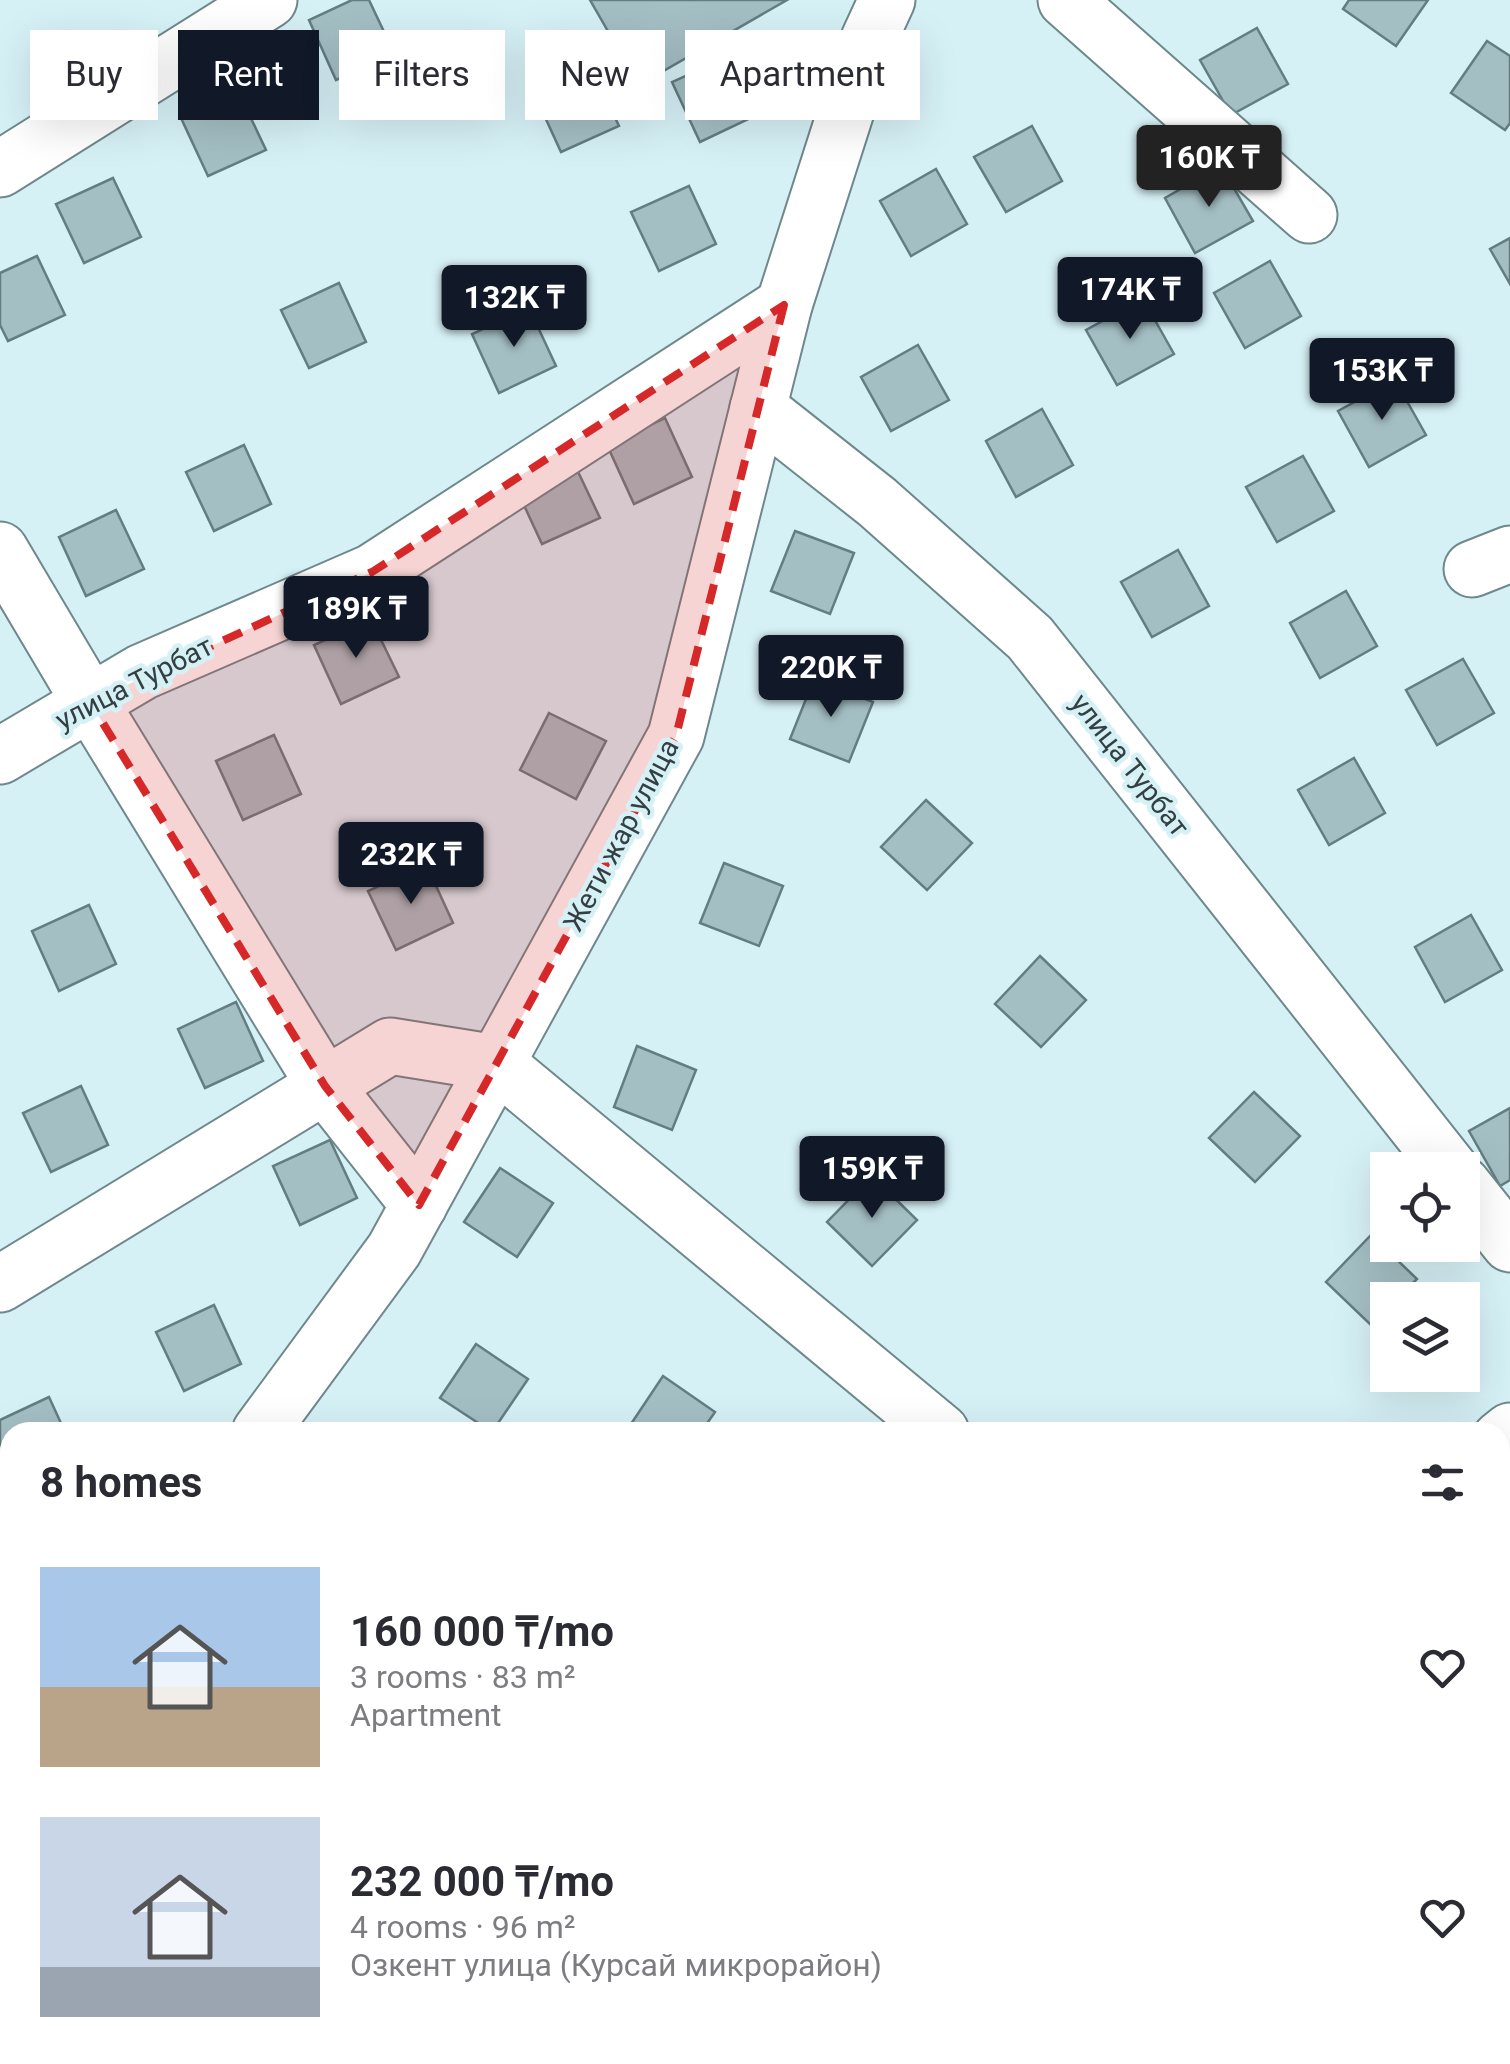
<!DOCTYPE html>
<meta charset="utf-8">
<style>
body{margin:0;font-family:Roboto,sans-serif;background:#f2f2f3;color:#2b2b33;height:100vh;display:flex;flex-direction:column;font-size:38px;white-space:nowrap}
*{box-sizing:border-box;margin:0}
p{font-size:32px;color:#7c7c81}
.icon{flex:none;width:55px;height:55px;fill:none;stroke:currentColor;stroke-width:2;stroke-linecap:round;stroke-linejoin:round}
.map{position:relative;flex:1;overflow:hidden}
.details{position:absolute;left:0px;top:1422px;width:1510px;height:642px;display:flex;flex-direction:column;background:#fff;border-radius:30px 30px 0 0;box-shadow:0 10px 40px #0002}
.details>*{flex:none}
.top-card{position:absolute;left:30px;top:30px;width:1000px;height:90px;display:flex;gap:20px}
.fabs{position:absolute;left:1370px;top:1152px;display:grid;gap:20px}
.fabs a{display:grid;place-items:center;width:110px;height:110px;border-radius:0px;background:#fff;box-shadow:0 10px 40px #0002;font-size:50px}
.price{position:absolute;translate:-50% -85px;padding:0 22px;border-radius:10px;background:#111827;color:#fff;font-size:32px;line-height:65px;filter:drop-shadow(0 2px 5px #0008)}
.price::after{content:'';position:absolute;left:50%;top:60px;width:30px;height:22px;margin-left:-15px;background:inherit;clip-path:polygon(0 0,100% 0,50% 100%)}
.price.active{background:#222;color:#fff}
ul{padding:0;list-style:none}
li{display:flex;align-items:center;gap:30px;height:250px;padding:0 40px}
li span{display:grid;place-items:center;flex:none;width:280px;height:200px;border-radius:0px;color:#555}
li>.icon{margin-inline-start:auto}
span .icon{width:120px;height:120px;fill:#fffc;stroke-width:1}
li b{font-size:42px}
h2{display:flex;justify-content:space-between;align-items:center;height:120px;padding:0 40px;font-size:42px}
.tag{padding:0 35px;border-radius:0px;background:#fff;box-shadow:0 10px 40px #0002;font-size:35px;line-height:90px}
.tag.active{background:#111827;color:#fff}
.map>svg:first-child{display:block}
</style>
<div class="map">
<svg width="1510" height="2064" viewBox="0 0 1510 2064">
<rect width="100%" height="100%" fill="#d6f1f6"/>
<g fill="#a4bfc4" stroke="#647d81" stroke-width="2.5">
<path d="M352,0H369L394,53L336,80L309,20Z"/>
<path d="M590,0H787L639,85Z"/>
<path d="M1349,0H1428L1396,46L1343,9Z"/>
<path d="M1257,28L1288,84L1231,115L1200,60Z"/>
<path d="M1487,41L1510,56V123L1505,130L1451,93Z"/>
<path d="M730,56L757,115L700,142L672,82Z"/>
<path d="M591,67L619,126L561,152L534,93Z"/>
<path d="M238,91L266,150L208,176L181,118Z"/>
<path d="M1032,126L1062,181L1006,212L974,157Z"/>
<path d="M1221,166L1253,221L1195,253L1165,198Z"/>
<path d="M936,169L967,224L911,256L880,201Z"/>
<path d="M113,178L141,237L84,263L56,204Z"/>
<path d="M689,186L716,244L659,271L631,212Z"/>
<path d="M1510,238V284L1490,249Z"/>
<path d="M37,256L65,315L8,341L0,325V273Z"/>
<path d="M1270,261L1301,316L1245,348L1214,293Z"/>
<path d="M339,283L366,342L309,368L281,310Z"/>
<path d="M1143,299L1174,354L1117,385L1086,330Z"/>
<path d="M529,308L556,366L499,393L472,334Z"/>
<path d="M918,345L949,400L891,431L861,377Z"/>
<path d="M1395,380L1426,435L1369,467L1338,411Z"/>
<path d="M1042,409L1073,465L1016,497L986,441Z"/>
<path d="M665,418L692,477L634,504L607,445Z"/>
<path d="M244,445L271,504L214,531L186,472Z"/>
<path d="M1303,456L1334,511L1277,542L1246,487Z"/>
<path d="M572,459L600,518L542,544L515,486Z"/>
<path d="M116,510L144,569L86,596L59,537Z"/>
<path d="M795,531L854,553L830,614L771,591Z"/>
<path d="M1178,550L1209,606L1152,637L1121,582Z"/>
<path d="M1346,591L1377,646L1320,678L1290,623Z"/>
<path d="M371,619L399,677L341,704L314,645Z"/>
<path d="M1463,659L1494,713L1437,745L1406,690Z"/>
<path d="M814,679L873,702L849,762L790,739Z"/>
<path d="M549,713L606,741L576,799L520,770Z"/>
<path d="M274,735L301,794L243,820L216,761Z"/>
<path d="M1354,758L1385,813L1329,845L1298,790Z"/>
<path d="M926,800L972,843L927,890L881,847Z"/>
<path d="M724,863L783,886L759,946L700,923Z"/>
<path d="M426,864L453,923L396,950L368,891Z"/>
<path d="M89,905L116,964L59,991L32,931Z"/>
<path d="M1471,915L1502,970L1445,1002L1415,947Z"/>
<path d="M1040,956L1086,1000L1041,1047L995,1004Z"/>
<path d="M236,1002L263,1061L205,1088L178,1029Z"/>
<path d="M637,1046L696,1070L672,1130L614,1107Z"/>
<path d="M81,1086L108,1145L51,1172L23,1113Z"/>
<path d="M1254,1092L1300,1136L1255,1182L1209,1138Z"/>
<path d="M1510,1108V1180L1500,1186L1469,1131Z"/>
<path d="M330,1140L357,1198L300,1225L273,1166Z"/>
<path d="M500,1168L553,1203L517,1257L464,1222Z"/>
<path d="M872,1176L917,1220L872,1266L827,1222Z"/>
<path d="M1371,1235L1417,1279L1396,1300H1388V1309L1372,1326L1326,1282Z"/>
<path d="M214,1305L241,1364L184,1391L156,1332Z"/>
<path d="M476,1344L528,1379L492,1432L440,1398Z"/>
<path d="M663,1376L715,1412L701,1432H630L627,1430Z"/>
<path d="M49,1397L65,1432H10V1465L0,1443V1420Z"/>
<path d="M0,1576L10,1598V1606L0,1611Z"/>
<path d="M0,1921L10,1928V1999L7,2004L0,1999Z"/>
<path d="M116,2055H128L142,2064H110Z"/>
<path d="M310,2055H338L352,2064H304Z"/>
<path d="M451,2055H527L521,2064H453L448,2060Z"/>
<path d="M1231,2055H1237L1261,2064H1227Z"/>
</g>
<g fill="none" stroke-linecap="round" stroke-linejoin="round">
<g stroke="#6e888c" stroke-width="59">
<g id="minor">
<path d="M1066,0L1309,215"/>
<path d="M0,169L269,0"/>
<path d="M758,408L877,502L1030,638L1451,1170"/>
<path d="M0,550L90,702L325,1086L419,1205"/>
<path d="M1472,569L1510,554"/>
<path d="M0,756L142,672L372,572L784,305"/>
<path d="M1462,1184L1510,1244"/>
<path d="M0,1284L390,1046L496,1063L941,1432"/>
<path d="M260,1432L394,1250L676,736L784,305L869,39L887,0"/>
<path d="M1500,1439L1510,1431"/>
<path d="M0,1792L10,1777"/>
<path d="M1155,2064L1158,2055"/>
</g>
</g>
<use href="#minor" stroke="#fff" stroke-width="55"/>
</g>
<path fill="#d62828" fill-opacity="0.2" stroke="#d62828" stroke-width="8" stroke-dasharray="20 12" stroke-linejoin="round" d="M784,305L676,736L419,1205L325,1086L90,702L372,572Z"/>
<g text-anchor="middle" dominant-baseline="central" stroke-width="9" stroke-linejoin="round" paint-order="stroke">
<g font-size="28" fill="#343f41" stroke="#d6f1f6">
<text transform="translate(134 683) rotate(-27)">улица Турбат</text>
<text transform="translate(1130 765) rotate(52)">улица Турбат</text>
<text transform="translate(621 835) rotate(-62)">Жети жар улица</text>
</g>
</g>
</svg>
<div class="fabs">
<a><svg class="icon" aria-label="locate" viewBox="0 0 24 24"><circle cx="12" cy="12" r="6"/><path d="M12 2v4M12 18v4M2 12h4M18 12h4"/></svg></a>
<a><svg class="icon" aria-label="layers" viewBox="0 0 24 24"><path d="M12 4l9 5-9 5-9-5zM3 14l9 5 9-5"/></svg></a>
</div>
<b class="price active" style="left:1209px;top:210px">160K ₸</b>
<b class="price" style="left:1130px;top:342px">174K ₸</b>
<b class="price" style="left:514px;top:350px">132K ₸</b>
<b class="price" style="left:1382px;top:423px">153K ₸</b>
<b class="price" style="left:356px;top:661px">189K ₸</b>
<b class="price" style="left:831px;top:720px">220K ₸</b>
<b class="price" style="left:411px;top:907px">232K ₸</b>
<b class="price" style="left:872px;top:1221px">159K ₸</b>
<div class="top-card">
<a class="tag">Buy</a>
<a class="tag active">Rent</a>
<a class="tag">Filters</a>
<a class="tag">New</a>
<a class="tag">Apartment</a>
</div>
<section class="details">
<h2>8 homes<svg class="icon" aria-label="filters" viewBox="0 0 24 24"><path d="M4 7h16M4 17h16"/><circle cx="9" cy="7" r="2"/><circle cx="15" cy="17" r="2"/></svg></h2>
<ul>
<li><span style="background:linear-gradient(#a9c7e8 60%,#b9a48a 0)"><svg class="icon" aria-label="home" viewBox="0 0 24 24"><path d="M3 11l9-7 9 7M6 9v11h12V9"/></svg></span><div><b>160 000 ₸/mo</b><p>3 rooms · 83 m²</p><p>Apartment</p></div><svg class="icon" aria-label="heart" viewBox="0 0 24 24"><path d="M12 20l-8-8c-3-5 5-10 8-4 3-6 11-1 8 4z"/></svg></li>
<li><span style="background:linear-gradient(#c9d6e8 75%,#9aa5b1 0)"><svg class="icon" aria-label="home" viewBox="0 0 24 24"><path d="M3 11l9-7 9 7M6 9v11h12V9"/></svg></span><div><b>232 000 ₸/mo</b><p>4 rooms · 96 m²</p><p>Озкент улица (Курсай микрорайон)</p></div><svg class="icon" aria-label="heart" viewBox="0 0 24 24"><path d="M12 20l-8-8c-3-5 5-10 8-4 3-6 11-1 8 4z"/></svg></li>
</ul>
</section>
</div>
